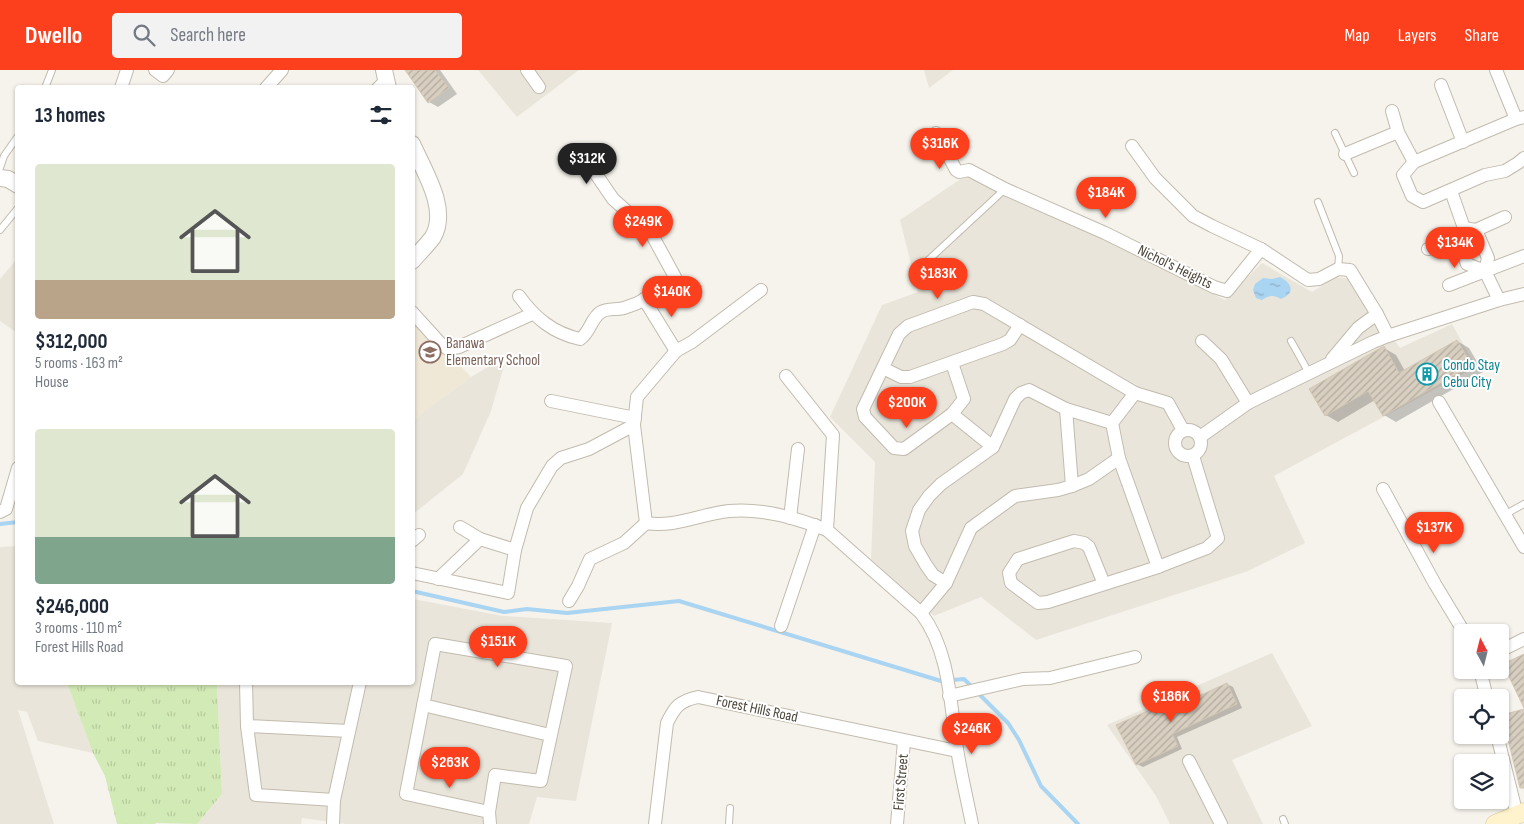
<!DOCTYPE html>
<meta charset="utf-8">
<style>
body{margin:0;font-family:"Sofia Sans Condensed",sans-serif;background:#f2f2f3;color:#1f2937;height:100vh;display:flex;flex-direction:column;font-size:19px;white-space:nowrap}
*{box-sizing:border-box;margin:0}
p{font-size:16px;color:#747a83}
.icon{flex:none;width:28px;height:28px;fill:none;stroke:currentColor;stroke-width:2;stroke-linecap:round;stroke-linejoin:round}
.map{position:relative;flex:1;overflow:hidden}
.panel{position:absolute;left:15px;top:15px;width:400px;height:600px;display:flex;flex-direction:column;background:#fff;border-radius:5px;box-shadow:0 1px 4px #0004}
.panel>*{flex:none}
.needle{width:32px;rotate:353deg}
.fabs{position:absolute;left:1454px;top:554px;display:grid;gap:10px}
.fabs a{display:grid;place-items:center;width:55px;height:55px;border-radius:5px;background:#fff;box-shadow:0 1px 4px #0004;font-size:25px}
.price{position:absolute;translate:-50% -42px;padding:0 11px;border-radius:18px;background:#fc3f1d;color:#fff;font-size:16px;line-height:32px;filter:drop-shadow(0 1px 2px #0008)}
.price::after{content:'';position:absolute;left:50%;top:30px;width:15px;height:11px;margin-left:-8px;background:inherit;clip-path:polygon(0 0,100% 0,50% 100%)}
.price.current{background:#222;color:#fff}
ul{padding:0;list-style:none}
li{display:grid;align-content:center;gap:10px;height:265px;padding:0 20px}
li span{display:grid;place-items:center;height:155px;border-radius:5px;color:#555}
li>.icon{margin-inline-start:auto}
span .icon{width:90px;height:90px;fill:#fffc;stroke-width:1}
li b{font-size:21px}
h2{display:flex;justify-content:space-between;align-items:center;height:60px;padding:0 20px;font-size:21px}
header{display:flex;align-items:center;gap:30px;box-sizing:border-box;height:70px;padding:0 25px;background:#fc3f1d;color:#fff}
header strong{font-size:24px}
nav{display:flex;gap:28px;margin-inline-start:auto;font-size:18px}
.search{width:350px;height:45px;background:#f2f2f3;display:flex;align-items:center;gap:12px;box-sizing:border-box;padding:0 18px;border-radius:5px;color:#747a83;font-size:19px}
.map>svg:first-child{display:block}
</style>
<header>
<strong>Dwello</strong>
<div class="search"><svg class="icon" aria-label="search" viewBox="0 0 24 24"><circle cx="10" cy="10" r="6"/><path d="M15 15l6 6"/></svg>Search here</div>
<nav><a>Map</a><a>Layers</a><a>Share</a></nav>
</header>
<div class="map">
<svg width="1524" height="754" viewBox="0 0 1524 754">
<defs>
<pattern id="grass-tufts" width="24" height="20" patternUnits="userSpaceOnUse" patternTransform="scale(1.25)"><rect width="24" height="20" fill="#d2eab5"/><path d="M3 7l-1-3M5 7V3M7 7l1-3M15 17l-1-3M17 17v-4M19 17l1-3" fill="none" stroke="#b6ca9c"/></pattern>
<pattern id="water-ripples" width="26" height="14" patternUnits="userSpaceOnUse" patternTransform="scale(1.25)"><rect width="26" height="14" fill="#a9d4f2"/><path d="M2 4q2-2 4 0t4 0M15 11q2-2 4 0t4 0" fill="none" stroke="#8caec5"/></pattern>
<pattern id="building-hatch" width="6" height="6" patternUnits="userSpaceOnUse" patternTransform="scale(1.25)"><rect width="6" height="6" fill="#d8cfc1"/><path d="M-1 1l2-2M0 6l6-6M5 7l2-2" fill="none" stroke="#b1aa9e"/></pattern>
</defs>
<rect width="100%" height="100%" fill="#f6f3ec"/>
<g fill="#eae5da">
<path d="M478,0H579L517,47Z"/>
<path d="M924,0H953L929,18Z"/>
<path d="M971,102L1084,158L1225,230L1262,193L1312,222L1336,207L1350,209L1400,278L1452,254L1476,297L1274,406L1305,473L1248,501L1036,570L981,527L934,546L871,489L875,392L830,347L882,235L918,222L900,150Z"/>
<path d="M17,189V263L0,251V209Z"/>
<path d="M490,296H504L491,341L463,404L413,444V352L423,342L471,307Z"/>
<path d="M17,476L18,612L67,613L93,683L38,671L27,642L18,640L54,754H0V477Z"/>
<path d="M413,529L503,546L612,553L576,731L537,727L529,754H346L302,748L301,754H197L222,724L217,613L412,612Z"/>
<path d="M1272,583L1312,656L1232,690L1263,754H1170L1156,726L1107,655Z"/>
</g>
<path fill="#efe8d6" d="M413,245L471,307L423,342L413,352Z"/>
<path fill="url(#grass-tufts)" d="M67,613H217L222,724L197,754L156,753L155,754H117L105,706L93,683Z"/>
<path fill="url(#water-ripples)" d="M1280,207C1292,213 1296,223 1281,229C1274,225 1270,225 1262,230L1256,228L1253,220L1255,214L1263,208L1272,209Z"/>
<g fill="#0003">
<path d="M407,0H440L457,24L438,37L429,32Z"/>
<path d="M1457,271L1469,278L1483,302L1396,352L1384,345L1375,330L1338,352L1326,345L1384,278L1396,285L1405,301Z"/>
<path d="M1227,614L1233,617L1242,638L1177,667L1182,679L1143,697L1137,694L1159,637L1165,642Z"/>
</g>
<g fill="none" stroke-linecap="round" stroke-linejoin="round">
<g stroke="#a9d4f2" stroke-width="4">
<path d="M0,454L18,452"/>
<path d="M412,521L504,542L527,539L567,543L679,531L941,611L964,609L973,618"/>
<path d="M978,623L1008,653L1019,670L1041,716L1078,754"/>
</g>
</g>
<g fill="url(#building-hatch)" stroke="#d3c7b4">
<path d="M405,0H435L449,18L428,33Z"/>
<path d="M1457,270L1472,295L1383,346L1368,321L1325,346L1309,319L1384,276L1399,303Z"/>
<path d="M1524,584V638L1503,594Z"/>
<path d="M1227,613L1237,634L1172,664L1178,676L1136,695L1116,655L1159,636L1162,643Z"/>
<path d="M1524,639V718H1520L1502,645Z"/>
</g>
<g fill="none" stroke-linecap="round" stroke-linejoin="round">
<g stroke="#c2bbae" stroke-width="8">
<g id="service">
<path d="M45,18L52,0"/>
<path d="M374,18L384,8"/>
<path d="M1335,63L1354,103"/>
<path d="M0,98L4,86L18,66"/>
<path d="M1318,132L1339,186L1338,199"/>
<path d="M0,160L18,138"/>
<path d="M923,195L1005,119"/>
<path d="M1291,271L1309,303"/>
<path d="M1504,445L1524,434"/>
<path d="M1283,749L1285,754"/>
<path d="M729,754L730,738"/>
</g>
</g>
<g stroke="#c2bbae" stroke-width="14">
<g id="minor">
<path d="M155,0L163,6L168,0"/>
<path d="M527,0L539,17"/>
<path d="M1496,0L1516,49"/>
<path d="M1441,15L1463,72"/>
<path d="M121,18L127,0"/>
<path d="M266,18L282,0"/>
<path d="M1392,41L1398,62L1414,92"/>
<path d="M1524,47L1516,49L1414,92L1403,105L1412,126L1423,132L1485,105L1505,101L1518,93L1524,88"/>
<path d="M936,63L956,100L959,102L969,100L1005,119L1105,163L1214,217L1227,221L1261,179"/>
<path d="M1132,76L1155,108L1193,146L1212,156L1261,179L1308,210L1319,209L1338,199L1350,200L1377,244L1388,266"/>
<path d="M1345,84L1398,62"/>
<path d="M1451,121L1464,158"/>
<path d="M1476,160L1488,188L1485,201"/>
<path d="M1457,166L1467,194L1485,201L1499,230"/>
<path d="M1428,179L1457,166L1464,158L1476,160L1505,147"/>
<path d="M1449,215L1524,186"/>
<path d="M761,220L692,272L676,281L637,327L634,355L646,453C674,458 701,444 729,441C761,438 797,448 827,460L921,543C950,581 950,633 957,679C961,704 967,729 972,754"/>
<path d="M519,226C535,248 553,263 580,269C590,263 591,248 601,242C607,238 617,240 624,238C641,233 661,221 675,210V207L651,163L613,129L583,85"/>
<path d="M644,229L676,281"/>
<path d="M412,242L441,274L448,279L459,277L532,244"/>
<path d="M1202,271L1221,289L1248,333"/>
<path d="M1332,289L1358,258L1377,244"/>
<path d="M952,293L964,329L952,344L904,379L894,378L865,347L863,339L899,264L908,256L973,232L984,234L1135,323L1168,333L1183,360"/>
<path d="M883,298L901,307H910L1003,274L1010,270L1020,255"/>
<path d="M786,306L833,365L827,460"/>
<path d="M1135,323L1112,353L1119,388L1158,497"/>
<path d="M551,331L635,348"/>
<path d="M1439,332L1524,477"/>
<path d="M1066,339L1072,416"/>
<path d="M952,344L993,377"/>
<circle cx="1188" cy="373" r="13"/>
<path d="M1200,367L1248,333L1373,272L1388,266L1499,230L1524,224"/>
<path d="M1383,419L1435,514L1464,562"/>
<path d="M0,442L6,439L18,398"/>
<path d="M790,448L798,379"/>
<path d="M460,457L480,469L515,480"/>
<path d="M412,471L419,465"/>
<path d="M412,503L508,523L515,480L527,438L552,396L561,388L589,379L634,355"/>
<path d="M438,509L480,469"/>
<path d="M946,513L933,505L926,495L915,476L912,461L919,440L929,426L941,414L993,377L1015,329L1021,323L1029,320L1066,339L1112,353"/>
<path d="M1104,514L1089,477L1084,473L1074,471L1018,489L1009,503L1011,513L1038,533L1048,532L1158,497L1207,478L1218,468L1193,386"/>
<path d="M569,531L578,516L590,489L624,473L646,453"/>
<path d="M921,543L946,513L971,458L1015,426L1058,420L1072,416L1089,409L1119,388"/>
<path d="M781,556L815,455"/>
<path d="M1500,581L1524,569"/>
<path d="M1480,600L1487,628"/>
<path d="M246,612L247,656L256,725L334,730"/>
<path d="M949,626L1023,609L1050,608L1135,587"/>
<path d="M423,635L550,665"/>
<path d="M247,656L349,661"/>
<path d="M1497,665L1517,745"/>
<path d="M1189,691L1221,754"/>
<path d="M489,742L406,724L435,574L566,596L541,711L495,705L489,742L490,754"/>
<path d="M333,754L334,730L360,612"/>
<path d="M655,754L667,653C675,636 680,631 698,627L957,681"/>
<path d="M897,754L904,671"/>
</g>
</g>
<g stroke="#c2bbae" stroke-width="18">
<g id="tertiary">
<path d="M384,0L388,18"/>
<path d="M412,74C424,101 449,139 433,167C427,175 419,183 412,191"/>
<path d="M0,108L8,109L18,115"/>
</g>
</g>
<g stroke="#d6c79b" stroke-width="19">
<path id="secondary" d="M1495,754L1524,742"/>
</g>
<use href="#service" stroke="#fff" stroke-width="6"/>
<use href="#minor" stroke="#fff" stroke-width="12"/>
<use href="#tertiary" stroke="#fff" stroke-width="16"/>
<use href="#secondary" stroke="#fff3cd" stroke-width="18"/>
</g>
<defs>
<g id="school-ring" transform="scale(1.125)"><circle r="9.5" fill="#fff" stroke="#8d6e63" stroke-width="1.5"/><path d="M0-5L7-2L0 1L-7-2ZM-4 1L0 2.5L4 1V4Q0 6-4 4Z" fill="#8d6e63"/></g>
<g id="building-ring" transform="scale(1.125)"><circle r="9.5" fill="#fff" stroke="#0f9aa8" stroke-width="1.5"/><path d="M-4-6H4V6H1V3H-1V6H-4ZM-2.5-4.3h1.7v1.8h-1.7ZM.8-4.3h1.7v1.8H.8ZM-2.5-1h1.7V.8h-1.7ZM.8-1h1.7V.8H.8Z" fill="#0f9aa8"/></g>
</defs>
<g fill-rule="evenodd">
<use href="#school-ring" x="430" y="282"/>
<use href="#building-ring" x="1427" y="304"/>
</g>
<g text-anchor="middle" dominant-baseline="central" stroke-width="4" stroke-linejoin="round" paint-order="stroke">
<g font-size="15" fill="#4b4439" stroke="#fff">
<text transform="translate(1175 197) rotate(26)">Nichol's Heights</text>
<text transform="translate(757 639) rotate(12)">Forest Hills Road</text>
<text transform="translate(901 712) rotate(-85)">First Street</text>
</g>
<g font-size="15" fill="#785e54" stroke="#fff" text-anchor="start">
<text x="446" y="273">Banawa<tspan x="446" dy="17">Elementary School</tspan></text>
</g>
<g font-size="15" fill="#0d838f" stroke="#fff" text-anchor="start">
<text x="1443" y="295">Condo Stay<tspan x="1443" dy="17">Cebu City</tspan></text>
</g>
</g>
</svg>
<div class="fabs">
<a><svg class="needle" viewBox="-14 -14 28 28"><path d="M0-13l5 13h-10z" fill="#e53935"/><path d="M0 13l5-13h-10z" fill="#747a83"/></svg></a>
<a><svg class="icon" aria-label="locate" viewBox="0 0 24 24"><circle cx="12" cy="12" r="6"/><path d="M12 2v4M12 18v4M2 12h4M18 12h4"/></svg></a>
<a><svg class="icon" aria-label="layers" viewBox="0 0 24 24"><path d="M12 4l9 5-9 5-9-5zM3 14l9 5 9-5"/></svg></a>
</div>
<b class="price" style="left:940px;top:100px">$316K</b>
<b class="price current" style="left:587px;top:115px">$312K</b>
<b class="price" style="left:1106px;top:149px">$184K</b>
<b class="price" style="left:643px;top:178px">$249K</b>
<b class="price" style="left:1455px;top:199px">$134K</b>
<b class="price" style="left:938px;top:230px">$183K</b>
<b class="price" style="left:672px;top:248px">$140K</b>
<b class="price" style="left:907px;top:359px">$200K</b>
<b class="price" style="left:1434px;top:484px">$137K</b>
<b class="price" style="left:498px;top:598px">$151K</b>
<b class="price" style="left:1171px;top:653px">$186K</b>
<b class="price" style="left:972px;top:685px">$246K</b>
<b class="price" style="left:450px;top:719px">$263K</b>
<section class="panel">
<h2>13 homes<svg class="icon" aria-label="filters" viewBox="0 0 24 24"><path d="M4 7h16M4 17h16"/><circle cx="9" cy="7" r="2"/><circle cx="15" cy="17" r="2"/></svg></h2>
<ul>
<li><span style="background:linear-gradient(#dfe7d0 75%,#b9a48a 0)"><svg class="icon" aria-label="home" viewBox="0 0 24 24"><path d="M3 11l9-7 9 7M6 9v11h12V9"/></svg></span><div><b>$312,000</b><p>5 rooms · 163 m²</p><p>House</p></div></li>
<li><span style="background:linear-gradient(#dfe7d0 70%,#7fa58c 0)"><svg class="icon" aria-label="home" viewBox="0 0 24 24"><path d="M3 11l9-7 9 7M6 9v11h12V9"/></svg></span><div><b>$246,000</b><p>3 rooms · 110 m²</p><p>Forest Hills Road</p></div></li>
</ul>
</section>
</div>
